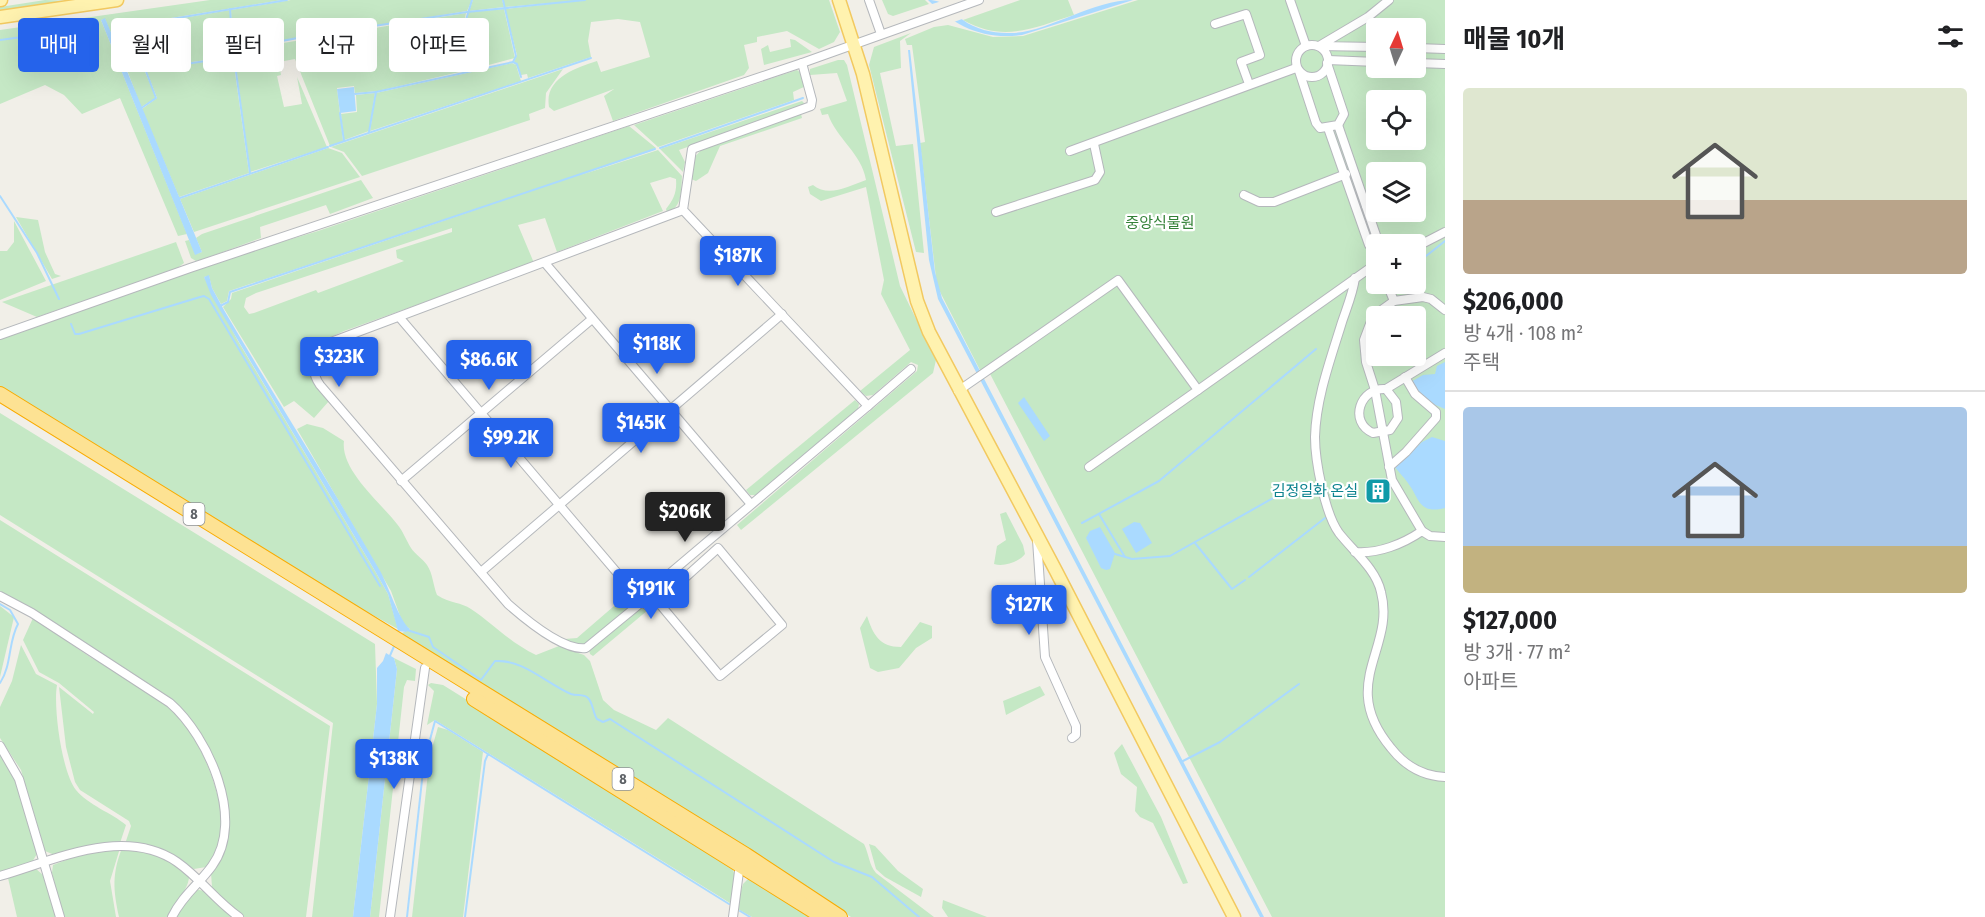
<!DOCTYPE html>
<html lang="ko">
<meta charset="utf-8">
<style>
body{margin:0;font-family:"Fira Sans Condensed","Noto Sans KR",sans-serif;background:#f6f6f6;color:#202124;height:100vh;display:flex;flex-direction:column;font-size:22px;white-space:nowrap}
*{box-sizing:border-box;margin:0}
p{font-size:20px;color:#757577}
.icon{flex:none;width:33px;height:33px;fill:none;stroke:currentColor;stroke-width:2;stroke-linecap:round;stroke-linejoin:round}
.map{position:relative;flex:1;overflow:hidden}
.details{display:flex;flex-direction:column;background:#fff;width:540px}
.details>*{flex:none}
.hud{position:absolute;left:18px;top:18px;width:570px;height:54px;display:flex;gap:12px}
.needle{width:39px;rotate:4deg}
.controls{position:absolute;left:1366px;top:18px;display:grid;gap:12px}
.controls a{display:grid;place-items:center;width:60px;height:60px;border-radius:6px;background:#fff;box-shadow:0 6px 24px #0002;font-size:30px}
.price{position:absolute;translate:-50% -51px;padding:0 14px;border-radius:6px;background:#2563eb;color:#fff;font-size:20px;line-height:39px;filter:drop-shadow(0 2px 3px #0008)}
.price::after{content:'';position:absolute;left:50%;top:36px;width:18px;height:14px;margin-left:-9px;background:inherit;clip-path:polygon(0 0,100% 0,50% 100%)}
.price.on{background:#222;color:#fff}
ul{padding:0;list-style:none}
li{display:grid;align-content:center;gap:12px;height:318px;padding:0 18px}
li+li{border-top:2px solid #e0e0e0}
li span{display:grid;place-items:center;height:186px;border-radius:6px;color:#555}
li>.icon{margin-inline-start:auto}
span .icon{width:108px;height:108px;fill:#fffc;stroke-width:1}
li b{font-size:26px}
h2{display:flex;justify-content:space-between;align-items:center;height:72px;padding:0 18px;font-size:26px}
.tag{padding:0 21px;border-radius:6px;background:#fff;box-shadow:0 6px 24px #0002;font-size:21px;line-height:54px}
.tag.on{background:#2563eb;color:#fff}
main{display:flex;flex:1;min-height:0}
.map>svg:first-child{display:block}
</style>
<main>
<div class="map">
<svg width="1445" height="917" viewBox="0 0 1445 917">
<rect width="100%" height="100%" fill="#f1efe8"/>
<g fill="#c5e8c5" fill-rule="evenodd">
<path d="M45,0L73,1L0,12V7Z"/>
<path d="M210,0H282L146,22L138,52L143,66L126,69L105,19L101,20L187,234L178,236L120,98L82,114L64,95L45,85L0,104V30Z"/>
<path d="M291,0H472L467,11L233,49L231,10Z"/>
<path d="M473,0H502L504,7L469,11Z"/>
<path d="M503,0H584L505,7Z"/>
<path d="M585,0H829L840,32L834,42L819,49L787,31L757,37V42L744,45L749,68L744,75L613,121L604,96L614,89L554,111L549,107C544,78 576,68 597,61L601,72L650,57L640,22L618,19L591,22L588,41L591,57L528,78L527,74L521,75L514,62L517,55L505,9Z"/>
<path d="M882,0H925L929,4L893,16L888,14Z"/>
<path d="M1020,0H1068L1074,15C1033,28 1004,43 963,20Z"/>
<path d="M1138,0H1445V917H1272L987,368L981,372L937,286L920,143L925,142L912,45H907L905,39L934,27L948,25L993,37L1023,36ZM1377,28H1416V68H1377ZM1377,100H1416V140H1377ZM1377,172H1416V212H1377ZM1377,244H1416V284H1377ZM1377,316H1416V356H1377Z"/>
<path d="M504,9L515,58L470,70L463,33L468,12Z"/>
<path d="M230,10L233,56L165,66H144L139,52L147,24Z"/>
<path d="M466,13L462,33L468,70L378,91L355,93L354,86L337,88L343,141L330,146L295,59L279,62L281,75L277,76L284,107L302,104L297,77L327,147L250,172L234,51Z"/>
<path d="M911,33L900,41L901,68L880,73L896,146L913,144L924,253L916,252L869,65L874,47Z"/>
<path d="M790,39L795,40L812,52L764,65L761,49L768,45L770,52L791,47Z"/>
<path d="M233,58L249,173L179,197L142,109L157,98L145,67H166Z"/>
<path d="M838,60H844L847,65L900,286L936,360L933,373L741,530L737,525L917,371L918,365L911,362L873,395L866,396L860,391L910,350L881,294L884,280L866,187L821,201L810,194L808,187L813,185C829,198 848,186 866,180C862,154 836,138 828,114L822,115L820,109L847,101L837,73L810,75V69Z"/>
<path d="M512,63L516,65L521,81L370,131L376,93Z"/>
<path d="M143,67L156,98L141,107L127,70Z"/>
<path d="M563,69L546,93L545,108L529,114L530,120L362,176L344,152L331,147Z"/>
<path d="M797,70L801,73L806,86L793,92L794,100L658,147L634,125Z"/>
<path d="M375,93L369,131L344,140L341,114L357,112L356,95Z"/>
<path d="M802,101L805,104L801,107L679,150L685,162L683,172L660,149Z"/>
<path d="M801,114L802,118L720,146L708,173L696,181L691,179L692,160L703,148Z"/>
<path d="M629,126L656,148L581,175L658,150L682,176C681,189 683,208 667,212L666,209C674,199 677,192 676,179L670,177L650,183L663,211L557,252L545,218L518,225L534,263L344,331L314,345L316,350C304,371 316,385 329,401L314,418L294,401L284,407L223,307L231,299L232,293L481,208L229,291L227,301L221,304L212,288L209,276L204,277L238,341L375,571L388,594L398,629L351,603L0,386V339L221,260L318,231ZM452,228V232L396,250L397,258L404,261L318,293L316,290L254,313L249,314L244,307L246,298L256,293Z"/>
<path d="M328,148L342,153L360,177L194,232L180,199Z"/>
<path d="M361,180L373,198L330,214L326,205L260,227L261,238L201,260L196,261L191,258L185,241L189,240L196,254L202,252L196,238L202,234Z"/>
<path d="M16,217L38,220L45,252L55,274L61,276L52,279Z"/>
<path d="M14,221L46,281L0,300V251H7L14,242Z"/>
<path d="M176,242L184,263L176,269L37,317L2,302Z"/>
<path d="M855,400L859,404L858,409L758,495H750L746,490Z"/>
<path d="M0,413L375,644L377,704L353,917H312L333,723L0,515Z"/>
<path d="M307,424L323,428L344,441C340,470 380,502 397,524C403,531 406,540 411,548C415,554 422,558 427,565C433,574 433,585 437,595C451,604 461,602 471,609C495,625 509,642 536,655L559,646L584,655L590,661L603,700L614,710L656,730L668,718L864,844C869,854 869,865 876,873L934,917H851L411,641L402,633L410,629L403,624L391,591L297,429Z"/>
<path d="M1006,512L1023,545L1025,554C1019,562 1004,567 994,564L997,546L1006,540L1000,514Z"/>
<path d="M0,520L330,726L306,917H244L231,909L212,887L211,873L225,847L217,768L206,743L184,711L135,675L0,593Z"/>
<path d="M628,594L632,605L588,642C578,647 574,645 565,639L577,638Z"/>
<path d="M642,605L648,610L593,656L590,654L589,650Z"/>
<path d="M0,606L14,617L0,677Z"/>
<path d="M867,616C873,634 879,647 901,647L920,622L932,626V638L916,648L899,668L878,672L870,668L860,628Z"/>
<path d="M33,618C52,631 71,644 90,657C107,667 125,676 142,686C184,712 206,751 218,797C224,822 223,846 206,867L194,869L160,850L125,844L131,826L129,821L80,790L75,782L66,747L59,687L93,714L94,712L59,683L39,672L23,640Z"/>
<path d="M21,645L36,674L57,685C53,707 62,773 76,790C88,805 112,813 126,825L120,843L57,856L45,851L21,770L0,738V707L12,681Z"/>
<path d="M394,658L416,669L415,681L407,680L404,687L379,917H370L397,669Z"/>
<path d="M431,683L443,685L731,864L736,879L730,903L435,720L427,725L434,691L428,685Z"/>
<path d="M1040,686L1045,695L1006,715L1003,701Z"/>
<path d="M438,727L448,730L483,752L463,917H412L430,755Z"/>
<path d="M1122,744L1161,817L1188,883L1183,884L1153,823L1140,817L1135,811L1137,787L1121,774L1114,753Z"/>
<path d="M0,752L14,776L38,852L31,864L0,873Z"/>
<path d="M869,844L875,846L898,871L923,889L921,897L885,877L876,869Z"/>
<path d="M120,848L110,881L116,917H63L52,873L53,865L90,851Z"/>
<path d="M122,848C148,848 170,859 189,875C190,889 173,904 168,917H119C113,889 112,874 122,848Z"/>
<path d="M35,868L44,876L56,917H17L8,878Z"/>
<path d="M749,878L812,917H752L736,908L743,884Z"/>
<path d="M195,889L204,891L233,917H174Z"/>
<path d="M943,900L987,917H948L942,908Z"/>
</g>
<g fill="#aadaff">
<path d="M928,0C945,0 950,10 963,20C975,29 992,33 1007,33C1045,35 1090,0 1133,0L1022,35C984,40 955,27 928,0Z"/>
<path d="M105,18L202,252L195,255L101,20Z"/>
<path d="M908,50H910L935,272L942,298L1264,917H1260L938,299L929,260Z"/>
<path d="M354,87L356,111L340,113L337,89Z"/>
<path d="M209,275L212,288L224,310C275,397 329,482 379,569C388,584 399,621 410,629L406,632L398,631L388,594L375,571L211,295L204,277Z"/>
<path d="M1445,362V409L1424,400L1411,382L1423,375L1435,374L1437,366Z"/>
<path d="M1024,397L1050,436L1044,441L1018,403Z"/>
<path d="M1432,437L1445,441V508C1420,514 1420,501 1410,486C1405,478 1400,474 1395,467L1422,442Z"/>
<path d="M1134,522L1140,523L1152,543L1136,553L1122,529Z"/>
<path d="M1100,527L1115,553L1110,569L1106,570L1101,568L1086,538L1090,531Z"/>
<path d="M386,653L394,658L397,669L370,917H353L377,704V668L383,661Z"/>
</g>
<path fill="#f1efe8" d="M945,0L965,18L951,23L929,5Z"/>
<g fill="none" stroke-linecap="round" stroke-linejoin="round">
<g stroke="#aadaff" stroke-width="2">
<path d="M503,0L516,56L513,62"/>
<path d="M230,9L233,50L250,173"/>
<path d="M0,40L89,28"/>
<path d="M233,50L314,35L467,12L585,0"/>
<path d="M124,70L144,66L138,52L147,23L287,0"/>
<path d="M469,70L462,33L472,0"/>
<path d="M355,94L376,92"/>
<path d="M140,109L156,98L144,66L165,67L233,57"/>
<path d="M340,113L344,141"/>
<path d="M369,132L376,92L513,62L517,64L521,77"/>
<path d="M330,146L591,58"/>
<path d="M660,148L803,98"/>
<path d="M0,196L37,253L59,299"/>
<path d="M177,199L328,147"/>
<path d="M1416,264L1445,241"/>
<path d="M220,306L228,302L230,292L655,149"/>
<path d="M71,324L75,334H79L200,297L204,296L209,299L380,586"/>
<path d="M1099,514L1125,557"/>
<path d="M1082,523L1159,481L1316,349"/>
<path d="M1195,543L1232,589L1245,580"/>
<path d="M1115,554L1132,559L1170,556L1300,483"/>
<path d="M1249,577L1325,518"/>
<path d="M0,604L10,610L18,624C8,642 12,665 0,683"/>
<path d="M407,630L429,637L433,647L481,680L495,661C523,659 547,684 571,694C577,696 584,694 588,698C593,703 593,713 597,719L603,722L610,719L834,862L872,877L919,917"/>
<path d="M389,658L395,644"/>
<path d="M1181,762L1220,742L1299,684"/>
<path d="M740,911L750,917"/>
<path d="M407,917L424,762L435,721L488,754"/>
<path d="M465,917L485,761L488,754L729,904"/>
</g>
<g stroke="#b5b8bc" stroke-width="10">
<g id="minor">
<path d="M869,0L881,34"/>
<path d="M1290,0L1306,46"/>
<path d="M1215,24L1246,14L1260,55L1241,62L1249,84"/>
<circle cx="1312" cy="61" r="16"/>
<path d="M1377,47L1319,46L1368,17L1389,0"/>
<path d="M1416,48L1445,49"/>
<path d="M1328,60L1377,62"/>
<path d="M1416,63L1445,64"/>
<path d="M1299,71L1316,123L1320,128L1338,125L1344,114L1327,63"/>
<path d="M1328,128L1369,245L1375,247L1378,241L1338,125"/>
<path d="M1070,151L1296,68"/>
<path d="M1244,195L1259,202H1274L1346,174"/>
<path d="M1366,206L1377,202"/>
<path d="M996,212L1095,180L1100,172L1094,144"/>
<path d="M1416,247L1445,232"/>
<path d="M545,263L750,503"/>
<path d="M1355,278C1353,293 1347,307 1342,322C1331,358 1316,398 1315,437C1315,461 1325,514 1339,533C1353,551 1376,569 1381,592C1396,649 1337,683 1391,748C1405,766 1422,776 1445,777"/>
<path d="M1387,284L1394,301"/>
<path d="M400,318L642,602L651,608L658,602"/>
<path d="M0,335L190,268L802,63L979,0"/>
<path d="M1386,389L1396,402L1398,418L1390,430L1373,433C1348,422 1360,387 1386,389L1445,353"/>
<path d="M1198,390L1377,263"/>
<path d="M958,391L1118,280L1198,390L1089,467"/>
<path d="M868,406L911,369"/>
<path d="M1389,467L1406,452L1436,418V412L1415,394L1405,377"/>
<path d="M401,481L592,319"/>
<path d="M1422,531L1392,480L1375,390L1366,362L1364,340L1373,316L1394,301L1423,297L1431,299L1445,310"/>
<path d="M1037,540L1045,657L1076,726V735L1072,738"/>
<path d="M718,548L782,625L720,676L658,602Z"/>
<path d="M1355,552C1378,554 1403,544 1422,531L1430,536L1445,537"/>
<path d="M481,572L782,314"/>
<path d="M670,590L662,580L868,406L683,210L692,149L811,106L812,100L802,63"/>
<path d="M0,596L32,613L170,703C208,736 246,820 212,866C199,884 182,896 172,917"/>
<path d="M642,602L586,648C563,651 525,619 508,604L320,385C308,368 315,352 331,342L683,210"/>
<path d="M0,746L19,779L60,917"/>
<path d="M0,876C55,860 124,826 177,862C200,878 216,901 239,917"/>
<path d="M390,917L425,668"/>
<path d="M733,917L740,864"/>
</g>
</g>
<g stroke="#f2c960" stroke-width="15">
<g id="primary">
<path d="M0,0H1"/>
<path d="M839,0L863,74L917,301L929,332L1056,571L1234,917"/>
<path d="M0,17L117,0"/>
</g>
</g>
<g stroke="#f9ab00" stroke-width="16">
<g id="motorway">
<path d="M0,394L746,855L840,917"/>
<path d="M474,699L823,917"/>
</g>
</g>
<use href="#minor" stroke="#fff" stroke-width="8"/>
<use href="#primary" stroke="#fff2af" stroke-width="12"/>
<use href="#motorway" stroke="#fde293" stroke-width="14"/>
</g>
<defs>
<g id="building-square" transform="scale(1.35)"><rect x="-9" y="-9" width="18" height="18" rx="4" fill="#0f9aa8" stroke="#fff"/><path d="M-4-6H4V6H1V3H-1V6H-4ZM-2.5-4.3h1.7v1.8h-1.7ZM.8-4.3h1.7v1.8H.8ZM-2.5-1h1.7V.8h-1.7ZM.8-1h1.7V.8H.8Z" fill="#fff"/></g>
</defs>
<g fill-rule="evenodd">
<use href="#building-square" x="1378" y="491"/>
</g>
<g text-anchor="middle" dominant-baseline="central" stroke-width="4.5" stroke-linejoin="round" paint-order="stroke">
<g fill="#fff" stroke="#8f9295" stroke-width="1.5">
<rect x="183.5" y="503" width="21" height="22" rx="4.5"/>
<rect x="612.5" y="768" width="21" height="22" rx="4.5"/>
</g>
<g font-size="14" font-weight="bold" fill="#5f6368">
<text x="194" y="514">8</text>
<text x="623" y="779">8</text>
</g>
<g font-size="15" fill="#348238" stroke="#fff">
<text x="1160" y="223">중앙식물원</text>
</g>
<g font-size="15" fill="#0d838f" stroke="#fff" text-anchor="end">
<text x="1358" y="491">김정일화 온실</text>
</g>
</g>
</svg>
<div class="controls">
<a><svg class="needle" viewBox="-14 -14 28 28"><path d="M0-13l5 13h-10z" fill="#e53935"/><path d="M0 13l5-13h-10z" fill="#757577"/></svg></a>
<a><svg class="icon" aria-label="locate" viewBox="0 0 24 24"><circle cx="12" cy="12" r="6"/><path d="M12 2v4M12 18v4M2 12h4M18 12h4"/></svg></a>
<a><svg class="icon" aria-label="layers" viewBox="0 0 24 24"><path d="M12 4l9 5-9 5-9-5zM3 14l9 5 9-5"/></svg></a>
<a>+</a>
<a>−</a>
</div>
<b class="price" style="left:738px;top:287px">$187K</b>
<b class="price" style="left:657px;top:375px">$118K</b>
<b class="price" style="left:339px;top:388px">$323K</b>
<b class="price" style="left:489px;top:391px">$86.6K</b>
<b class="price" style="left:641px;top:454px">$145K</b>
<b class="price" style="left:511px;top:469px">$99.2K</b>
<b class="price on" style="left:685px;top:543px">$206K</b>
<b class="price" style="left:651px;top:620px">$191K</b>
<b class="price" style="left:1029px;top:636px">$127K</b>
<b class="price" style="left:394px;top:790px">$138K</b>
<div class="hud">
<a class="tag on">매매</a>
<a class="tag">월세</a>
<a class="tag">필터</a>
<a class="tag">신규</a>
<a class="tag">아파트</a>
</div>
</div>
<section class="details">
<h2>매물 10개<svg class="icon" aria-label="filters" viewBox="0 0 24 24"><path d="M4 7h16M4 17h16"/><circle cx="9" cy="7" r="2"/><circle cx="15" cy="17" r="2"/></svg></h2>
<ul>
<li><span style="background:linear-gradient(#dfe7d0 60%,#b9a48a 0)"><svg class="icon" aria-label="home" viewBox="0 0 24 24"><path d="M3 11l9-7 9 7M6 9v11h12V9"/></svg></span><div><b>$206,000</b><p>방 4개 · 108 m²</p><p>주택</p></div></li>
<li><span style="background:linear-gradient(#a9c7e8 75%,#c2b280 0)"><svg class="icon" aria-label="home" viewBox="0 0 24 24"><path d="M3 11l9-7 9 7M6 9v11h12V9"/></svg></span><div><b>$127,000</b><p>방 3개 · 77 m²</p><p>아파트</p></div></li>
</ul>
</section>
</main>
